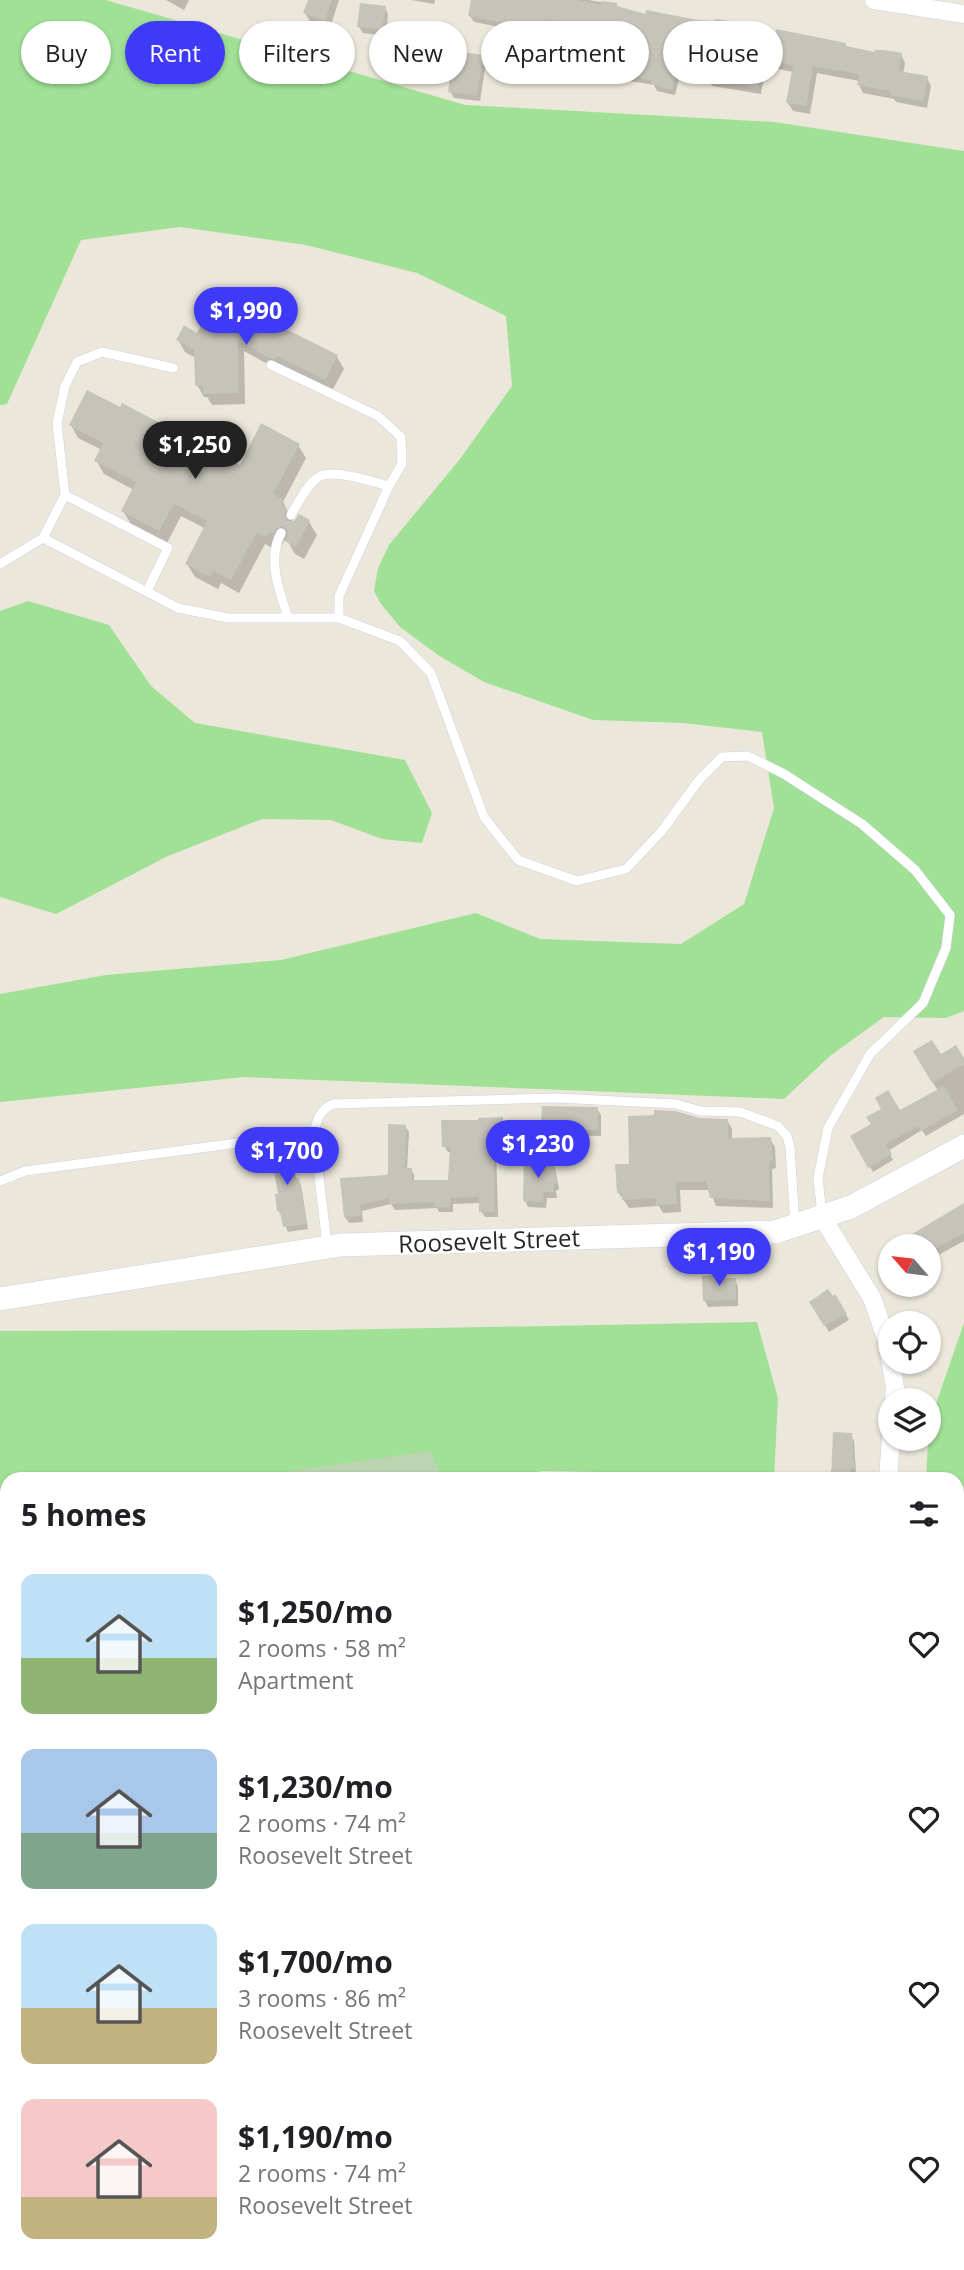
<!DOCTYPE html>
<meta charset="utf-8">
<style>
body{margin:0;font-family:"Open Sans",sans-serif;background:#f2f2f2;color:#202124;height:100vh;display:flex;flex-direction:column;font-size:26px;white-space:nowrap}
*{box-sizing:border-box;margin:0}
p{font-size:23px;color:#757577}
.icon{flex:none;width:38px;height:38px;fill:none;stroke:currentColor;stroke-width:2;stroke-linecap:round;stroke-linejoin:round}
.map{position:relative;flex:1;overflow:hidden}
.details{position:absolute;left:0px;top:1472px;width:964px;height:800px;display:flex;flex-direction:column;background:#fff;border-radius:21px 21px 0 0;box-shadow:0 2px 5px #0004}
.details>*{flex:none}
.hud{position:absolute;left:21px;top:21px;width:922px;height:63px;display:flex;gap:14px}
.needle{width:46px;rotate:298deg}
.fabs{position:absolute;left:878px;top:1234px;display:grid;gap:14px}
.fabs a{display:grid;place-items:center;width:63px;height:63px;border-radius:50%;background:#fff;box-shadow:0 2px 5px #0004;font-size:35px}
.price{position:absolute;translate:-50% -60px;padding:0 16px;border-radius:24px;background:#3e3af8;color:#fff;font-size:23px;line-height:46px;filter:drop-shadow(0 2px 4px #0008)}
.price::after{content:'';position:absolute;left:50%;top:42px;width:21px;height:16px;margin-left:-10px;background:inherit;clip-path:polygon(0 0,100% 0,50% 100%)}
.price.on{background:#222;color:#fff}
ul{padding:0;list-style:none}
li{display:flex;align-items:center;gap:21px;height:175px;padding:0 21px}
li span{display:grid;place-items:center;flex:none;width:196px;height:140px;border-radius:14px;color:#555}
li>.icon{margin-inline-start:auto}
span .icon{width:84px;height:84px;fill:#fffc;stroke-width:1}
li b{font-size:30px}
h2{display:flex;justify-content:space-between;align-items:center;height:84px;padding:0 21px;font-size:30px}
.pill{padding:0 24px;border-radius:32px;background:#fff;box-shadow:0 2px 5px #0004;font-size:24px;line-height:63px}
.pill.on{background:#3e3af8;color:#fff}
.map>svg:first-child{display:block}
</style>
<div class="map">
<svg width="964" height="2270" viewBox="0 0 964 2270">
<rect width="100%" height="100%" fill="#ebe7da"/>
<g fill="#a0e196">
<path d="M0,0H106L465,105L774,122L964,151V1011L946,1018L884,1017L830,1056L784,1099L244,1077L0,1102V994L106,975L281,960L476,913L540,939L681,944L744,904L774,808L762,732L684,723L593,720L484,682L438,655L400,627L381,604L374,591L378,568L389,545L460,459L512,386L506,316L417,273L306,245L180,227L81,240L7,404L0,405Z"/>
<path d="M28,601L109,625L151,686L195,723L405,760L432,813L422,843L382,839L331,820L262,819L168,856L56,914L0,897V611Z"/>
<path d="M757,1322L778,1398L774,1479H659L653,1473L543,1471L487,1479H7V1546L0,1547V1331L328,1330Z"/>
<path d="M964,1323V1658L957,1656V1479H926L929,1424Z"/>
<path d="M957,1724L964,1727V2083L957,2087Z"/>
</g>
<g fill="#bbd5b1">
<path d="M430,1451L443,1479H235Z"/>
<path d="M7,1511V2264L613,2265L611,2270H0V1512Z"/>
</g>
<g fill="#0003">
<path d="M166,0H189L184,10Z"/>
<path d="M309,0H339L330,28L310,21L305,13Z"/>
<path d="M411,0H435L434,4Z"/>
<path d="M473,0H589L616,5L618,8L647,16L735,24L739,30L738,40L747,45L764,48L768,55L761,94L712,86L708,79L710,59L685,55L675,95L657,91L654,85L578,72L574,66L580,31L548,25L545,42L523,39L519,62L504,60L500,53L505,28L474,22L470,16Z"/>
<path d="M385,8L388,14L387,27L407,30L411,37L408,56L389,53L385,46L387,36L363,33L359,27Z"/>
<path d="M845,44L848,48L876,54L901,55L905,63L903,74L927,78L931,86L927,108L896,102L894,99L863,93L859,85V81L817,73L810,114L793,111L788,103L793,72L778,69L773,61Z"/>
<path d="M482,57L486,63L480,101L454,98L450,91Z"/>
<path d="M267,324L284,327L286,331L337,357L344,369L332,391L278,370L244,351L245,404L212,405L207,397H204L197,385L196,358L185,352L178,340Z"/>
<path d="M71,425L240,467L298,445L306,458L283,502L294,524L300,517L309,522L317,535L304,559L295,554L287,540L284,541L281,547L274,549L265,544L239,593L221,583L218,589L195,577L187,564L206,529L181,516L167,543L131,524L123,511L134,490L104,474L96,460L102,450L78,438Z"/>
<path d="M915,1052L964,1059V1114L926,1136L922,1130L888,1151L893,1160L873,1172L852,1137L938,1091Z"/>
<path d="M597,1109L601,1115V1136L546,1135L542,1129Z"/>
<path d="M502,1119L506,1125L507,1146H496L498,1217H485L481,1211V1203L453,1204V1212H439L437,1208L395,1210L391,1204L362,1211L363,1222L349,1223L345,1217L388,1177L405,1126L409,1132L407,1169H411L414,1175V1182L450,1181L452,1152H448L444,1146L480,1122Z"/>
<path d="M700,1120H727L732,1129V1140L770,1139L775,1147L776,1168L772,1169L773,1208L716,1206L710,1190H680L681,1212L663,1213L659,1206L629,1208L618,1192L631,1166Z"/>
<path d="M289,1145L292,1150L296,1180H298L301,1185L308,1229L288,1232L279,1211L280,1196L275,1164L270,1159Z"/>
<path d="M551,1162L555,1168L559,1189L556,1191L557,1198H547L546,1208L528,1207L525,1201Z"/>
<path d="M964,1205V1241L929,1260V1246H895Z"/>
<path d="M704,1278L735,1280L738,1286V1306L708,1307L705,1301Z"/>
<path d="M834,1297L849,1320L829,1332L811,1302Z"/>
<path d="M850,1435L854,1441L856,1473H854L853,1479H831V1470L833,1471Z"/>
<path d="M676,2264H704L698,2270H680Z"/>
</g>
<g fill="#c6c4ba">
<path d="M308,0H332L325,21L303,13Z"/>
<path d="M471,0H578L601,5V1L617,3V6L645,14L646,10L698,20L714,21L716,19L736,22L734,36L748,44L765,46L758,88L706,79L709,53L682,49L672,90L651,84L652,80L572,66L579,25L545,19L542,37L520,33L516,56L499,53L504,23L468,16Z"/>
<path d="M360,3L386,6L382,30L357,27Z"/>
<path d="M387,25L408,29L405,50L383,47Z"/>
<path d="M776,29L846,43V46L874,52L875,50H884L902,53L899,71L928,76L923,101L889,95L890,91L857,85L859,74L813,66L806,106L786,103L793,65L771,61Z"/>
<path d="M454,51L483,55L477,96L448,92Z"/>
<path d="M217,295L266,322L269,317L285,325L284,328L338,355L325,380L277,356L275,359L270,358L238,341L239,393L203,394V385L195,386L194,350L176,340L184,325L197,333Z"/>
<path d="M87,390L120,407L122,403L240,465L261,423L300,444L273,494L284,500L281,505L287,508L284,514L287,521H294L299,514L310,520L296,547L285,541L288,531L283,526L276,528L273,534L269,532L266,537L257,532L231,580L213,571L210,577L185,564L207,521L174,504L159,531L121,511L136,482L94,461L103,443L69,425Z"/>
<path d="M932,1040L941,1054L956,1045L964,1058V1064L932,1083L913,1051Z"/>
<path d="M944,1086L958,1110L921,1131L918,1126L886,1144L892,1154L868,1168L850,1136L871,1124L866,1117L881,1109L875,1098L888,1090L900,1110Z"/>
<path d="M542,1106L598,1107V1130L541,1129Z"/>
<path d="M654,1110L675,1111L700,1118L728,1119V1138L771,1137L773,1160L769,1161L770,1201L710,1198L706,1182H676L677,1204L656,1205V1198L622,1200V1193H617L615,1164H629L628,1116L654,1115Z"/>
<path d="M503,1117L504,1140L494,1141L495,1212H479V1197L450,1198V1207H434V1202L390,1204L389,1198L360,1205L361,1216L344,1217L340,1178L387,1175L388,1173V1124L406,1125L405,1168H412V1180H448L450,1147H442L441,1120H478V1118Z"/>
<path d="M290,1143L294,1178H299L307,1224L283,1227L280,1211H277L275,1194H278L272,1159L268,1160L267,1146Z"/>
<path d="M524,1160H552L557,1183L554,1184V1192H544L543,1202L523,1201Z"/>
<path d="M964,1203V1233L935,1249L933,1246H892Z"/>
<path d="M723,1275V1278H736V1300L703,1301L702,1276Z"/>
<path d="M828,1289L833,1296L835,1294L847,1314L824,1326L809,1302Z"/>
<path d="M833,1432L852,1433L854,1467H851L850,1479H831Z"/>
</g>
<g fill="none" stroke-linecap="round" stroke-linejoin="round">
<g stroke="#d0cfe2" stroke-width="10">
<g id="service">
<path d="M271,365L378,416L401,437L402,464L389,486L339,596V618"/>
<path d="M65,495L57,423L65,386L77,362L102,352L173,368"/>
<path d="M291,515C298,503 305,488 317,478C331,467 372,482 389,486"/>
<path d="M281,533C267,559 279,591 288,617"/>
<path d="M43,538L178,608L228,618H339L400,641L431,673L484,817L518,860L577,881L626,869L661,832L699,780L722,757L748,756L784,774L862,824L915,870L950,915L946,948L923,1003L870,1054L828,1128L818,1178L822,1215"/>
<path d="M0,564L43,538L65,495L168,548L147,591"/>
<path d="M314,1133L327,1245"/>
<path d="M0,1181L25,1171L314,1133C317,1119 320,1110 333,1104L557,1098L676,1104L701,1111L740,1112L778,1126L787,1136L790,1147L795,1225"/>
<path d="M0,2218L7,2221"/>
<path d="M88,2264L99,2270"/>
</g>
</g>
<g stroke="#d0cfe2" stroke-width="19">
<g id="minor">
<path d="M874,0L964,14"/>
<path d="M822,1217L872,1298L887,1341L895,1388L894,1400"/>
<path d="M888,1479L891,1438"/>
<path d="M957,2033L964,2034"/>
</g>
</g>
<g stroke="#d0cfe2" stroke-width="24">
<path id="tertiary" d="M0,1299L341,1245L775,1232L851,1207L964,1146"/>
</g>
<use href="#service" stroke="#fff" stroke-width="9"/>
<use href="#minor" stroke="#fff" stroke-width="18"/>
<use href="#tertiary" stroke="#fff" stroke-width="23"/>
</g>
<g text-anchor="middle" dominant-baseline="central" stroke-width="5" stroke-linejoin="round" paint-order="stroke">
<g font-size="24" fill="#282828" stroke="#fff">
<text transform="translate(489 1240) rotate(-2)">Roosevelt Street</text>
</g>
</g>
</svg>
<div class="fabs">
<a><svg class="needle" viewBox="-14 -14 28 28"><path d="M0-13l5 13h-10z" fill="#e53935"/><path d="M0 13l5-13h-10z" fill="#757577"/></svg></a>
<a><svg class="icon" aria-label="locate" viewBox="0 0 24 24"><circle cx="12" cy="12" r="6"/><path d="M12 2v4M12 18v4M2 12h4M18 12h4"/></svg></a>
<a><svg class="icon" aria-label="layers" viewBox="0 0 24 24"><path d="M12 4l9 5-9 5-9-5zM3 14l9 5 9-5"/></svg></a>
</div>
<b class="price" style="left:246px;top:347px">$1,990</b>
<b class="price on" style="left:195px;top:481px">$1,250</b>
<b class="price" style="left:538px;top:1180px">$1,230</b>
<b class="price" style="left:287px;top:1187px">$1,700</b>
<b class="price" style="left:719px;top:1288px">$1,190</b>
<div class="hud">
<a class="pill">Buy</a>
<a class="pill on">Rent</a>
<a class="pill">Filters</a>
<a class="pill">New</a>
<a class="pill">Apartment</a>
<a class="pill">House</a>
</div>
<section class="details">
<h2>5 homes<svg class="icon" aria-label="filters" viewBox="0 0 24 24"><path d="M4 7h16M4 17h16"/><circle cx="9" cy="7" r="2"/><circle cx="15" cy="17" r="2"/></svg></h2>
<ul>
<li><span style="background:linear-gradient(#bfe0f5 60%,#8fb573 0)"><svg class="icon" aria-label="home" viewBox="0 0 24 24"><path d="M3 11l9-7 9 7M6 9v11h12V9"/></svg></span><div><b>$1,250/mo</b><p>2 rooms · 58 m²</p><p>Apartment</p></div><svg class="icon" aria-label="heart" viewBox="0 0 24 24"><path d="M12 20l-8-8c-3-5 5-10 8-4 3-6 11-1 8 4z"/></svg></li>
<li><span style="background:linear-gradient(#a9c7e8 60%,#7fa58c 0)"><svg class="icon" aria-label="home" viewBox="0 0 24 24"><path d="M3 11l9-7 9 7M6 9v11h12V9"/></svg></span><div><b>$1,230/mo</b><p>2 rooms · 74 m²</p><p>Roosevelt Street</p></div><svg class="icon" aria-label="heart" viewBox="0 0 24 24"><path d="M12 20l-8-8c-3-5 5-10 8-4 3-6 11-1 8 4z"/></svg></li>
<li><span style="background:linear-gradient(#bfe0f5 60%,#c2b280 0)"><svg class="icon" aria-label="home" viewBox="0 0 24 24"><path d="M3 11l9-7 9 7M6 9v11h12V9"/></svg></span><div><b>$1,700/mo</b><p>3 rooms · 86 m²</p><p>Roosevelt Street</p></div><svg class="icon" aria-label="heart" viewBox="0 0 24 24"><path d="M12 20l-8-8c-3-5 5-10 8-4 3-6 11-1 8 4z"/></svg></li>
<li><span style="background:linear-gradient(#f6c9c9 70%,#c2b280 0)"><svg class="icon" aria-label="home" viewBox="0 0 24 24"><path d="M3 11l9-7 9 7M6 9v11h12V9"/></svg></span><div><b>$1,190/mo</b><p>2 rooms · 74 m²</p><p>Roosevelt Street</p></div><svg class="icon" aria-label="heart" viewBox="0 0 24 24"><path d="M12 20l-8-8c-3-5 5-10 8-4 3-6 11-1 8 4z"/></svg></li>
</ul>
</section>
</div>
